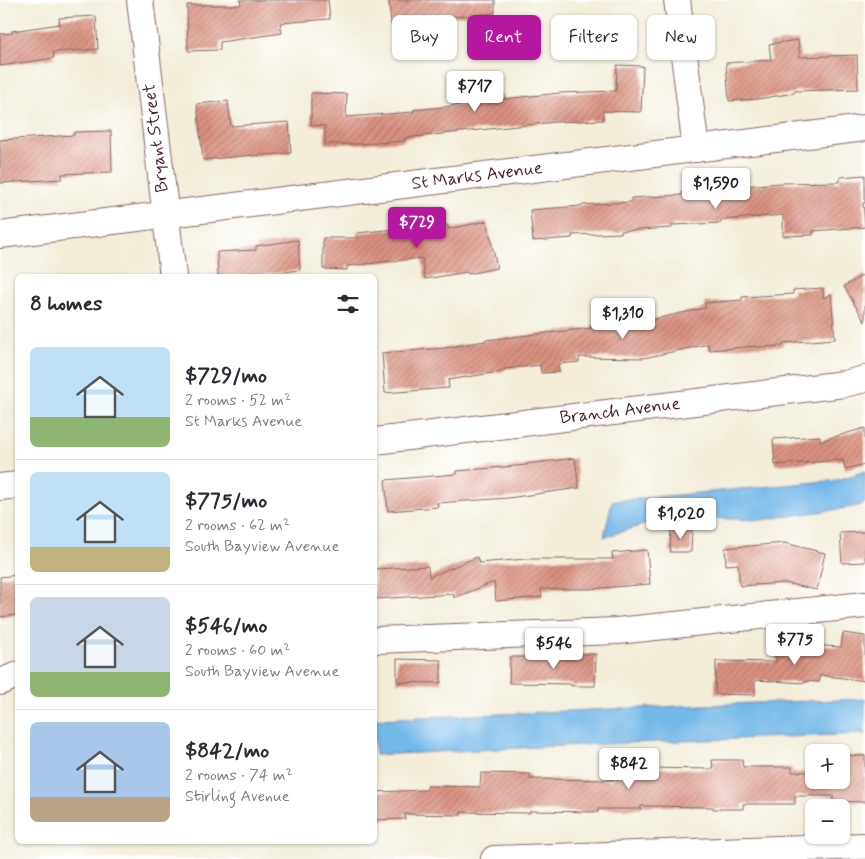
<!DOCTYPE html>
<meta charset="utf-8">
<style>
body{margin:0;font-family:Mynerve,sans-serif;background:#f7f7f7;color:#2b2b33;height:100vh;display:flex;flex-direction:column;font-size:19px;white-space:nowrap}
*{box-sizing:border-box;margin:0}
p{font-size:16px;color:#7c7c81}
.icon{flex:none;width:28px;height:28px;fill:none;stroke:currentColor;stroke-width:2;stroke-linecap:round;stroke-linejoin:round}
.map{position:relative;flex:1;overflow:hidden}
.details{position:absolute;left:15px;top:274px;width:362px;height:570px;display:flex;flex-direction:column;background:#fff;border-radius:8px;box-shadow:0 1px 4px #0004}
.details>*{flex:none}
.guide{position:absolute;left:392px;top:15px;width:398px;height:45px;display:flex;gap:10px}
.fabs{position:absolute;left:805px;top:744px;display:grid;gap:10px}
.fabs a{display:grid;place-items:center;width:45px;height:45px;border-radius:8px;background:#fff;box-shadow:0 1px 4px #0004;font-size:25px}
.price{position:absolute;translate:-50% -42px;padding:0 11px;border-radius:5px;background:#fff;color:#222;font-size:16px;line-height:32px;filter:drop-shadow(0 1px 2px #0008)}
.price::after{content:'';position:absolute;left:50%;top:30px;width:15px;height:11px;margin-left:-8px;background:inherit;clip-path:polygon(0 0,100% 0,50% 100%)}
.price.on{background:#b5179e;color:#fff}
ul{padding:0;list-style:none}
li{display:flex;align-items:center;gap:15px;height:125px;padding:0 15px}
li+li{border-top:1px solid #e1e1e2}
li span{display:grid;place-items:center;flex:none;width:140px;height:100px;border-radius:8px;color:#555}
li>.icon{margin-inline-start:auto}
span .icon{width:60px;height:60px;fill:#fffc;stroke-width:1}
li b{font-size:21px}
h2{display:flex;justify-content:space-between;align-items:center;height:60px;padding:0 15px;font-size:21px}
.chip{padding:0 18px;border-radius:8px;background:#fff;box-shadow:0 1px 4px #0004;font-size:18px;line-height:45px}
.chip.on{background:#b5179e;color:#fff}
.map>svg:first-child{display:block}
</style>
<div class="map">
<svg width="865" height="859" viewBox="0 0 865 859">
<defs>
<pattern id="building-hatch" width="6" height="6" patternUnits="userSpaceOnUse" patternTransform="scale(1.25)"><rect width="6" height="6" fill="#db9281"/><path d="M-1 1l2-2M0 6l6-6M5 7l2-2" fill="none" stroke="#b4776a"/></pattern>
</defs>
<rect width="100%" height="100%" fill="#fff"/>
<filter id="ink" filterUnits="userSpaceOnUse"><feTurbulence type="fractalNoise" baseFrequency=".02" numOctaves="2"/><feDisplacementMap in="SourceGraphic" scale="10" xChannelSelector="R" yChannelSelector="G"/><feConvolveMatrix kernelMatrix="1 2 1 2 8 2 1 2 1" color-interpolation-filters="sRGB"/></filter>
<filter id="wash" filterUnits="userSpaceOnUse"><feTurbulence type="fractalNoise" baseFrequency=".0096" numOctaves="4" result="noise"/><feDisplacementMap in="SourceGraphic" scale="20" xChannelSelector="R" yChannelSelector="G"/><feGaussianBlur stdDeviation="1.12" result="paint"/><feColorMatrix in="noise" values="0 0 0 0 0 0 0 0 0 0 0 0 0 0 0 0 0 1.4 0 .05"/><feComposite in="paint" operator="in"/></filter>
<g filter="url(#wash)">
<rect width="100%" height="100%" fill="#f3edd9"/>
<g fill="#72b8e9" stroke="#5e6c8a">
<path d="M865,471V503L854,507L760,520L669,517L604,537L612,501L838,480Z"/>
<path d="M865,699V734L579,745L375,755V719C538,713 702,704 865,699Z"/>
</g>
<g id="blocks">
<g fill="url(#building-hatch)">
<path d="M240,0H328L330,19L280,23L282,33L220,42V50L188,51L187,5H241Z"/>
<path d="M389,0H495V13L429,19V21L391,25Z"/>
<path d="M96,16L98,49L53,52L54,58L0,66V34L13,33L12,31L60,24L59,18Z"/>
<path d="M798,40L800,57L857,55L858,89L794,91V93L758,99L729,101L726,63L771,60L769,44Z"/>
<path d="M617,65L643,66L641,112L603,111V120L555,122L404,138L405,141L359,144H325V126L311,125V93L347,94L346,117L414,112L413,110L464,105V98L503,94V99L560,93L616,91Z"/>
<path d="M228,101L231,126L289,122L291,153L252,156V155L203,160L197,104Z"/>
<path d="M111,131L112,172L62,174V179L0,183V140L74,135V132Z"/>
<path d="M865,175V203H863L865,227L813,231V235L783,236V215L721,220V223L672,225V228L621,231V233L572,235V238L533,241L530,210L581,206V205L631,202V198L682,195V192L732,191V187L780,183L840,182V177Z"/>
<path d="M487,221L497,268L468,274L467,272L425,279L422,258L347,266V270L323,269V238H358L357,233L395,229V233L448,225V229Z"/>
<path d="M298,240L300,270L252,276H218L217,252L256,250V246Z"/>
<path d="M865,274V322L844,286Z"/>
<path d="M823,288V298L831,294L835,339L783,343V346L757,347V346L709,350L708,344L644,358L579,357V362L558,364L559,372L541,373L540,365L504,369L505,371L448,380L449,388L385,393L382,353L444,348L485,341V340L591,328V325H627L705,308V303L742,300V297L793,294V290Z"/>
<path d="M865,428V464L845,469L843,460L775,465L773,439L820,436V441Z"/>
<path d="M575,458L579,488L508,498L437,503L438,507L388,511L385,480L457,474V471L527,465L526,464Z"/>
<path d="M671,529H692L691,552H670Z"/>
<path d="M865,532V562L842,563L840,533Z"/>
<path d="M785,543L825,553L817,590L785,583L740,586L738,564L726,565L725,548Z"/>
<path d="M647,550L650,584L589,589H541L542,597L496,601L494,582L454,598L453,594L375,599V569L428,566L429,577L477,557L479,563L525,559H613L612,553Z"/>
<path d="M18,575V615L0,617V577Z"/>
<path d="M843,633L865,636V681L820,675L819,682L805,681V683L755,680V695L715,694L716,661L776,662L777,643L841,647Z"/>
<path d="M572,654H596L595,686H571V684L509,683L510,657L572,658Z"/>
<path d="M397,659L441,660V683L397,682Z"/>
<path d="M841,755L865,756V802L833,801V796H795V804H743V809H713V807L641,806V809H598V812L530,811V813L461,812V815L405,814V819L375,820V792L427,790V786L480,787L481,773L530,774V779L613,780V761H641V768L713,769L712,760H742L743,767H792V772H814V780H841Z"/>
</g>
</g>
</g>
<g filter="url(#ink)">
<use href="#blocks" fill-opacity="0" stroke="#856768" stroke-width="1"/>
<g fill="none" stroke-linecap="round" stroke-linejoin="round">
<g stroke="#856768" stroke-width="28">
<g id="minor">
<path d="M140,0L173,276"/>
<path d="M677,0L696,149"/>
<path d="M0,235L865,128"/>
<path d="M375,441L844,384L865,379"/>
<path d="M0,487L18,485"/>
<path d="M375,640L617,631L865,605"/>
<path d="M0,682L18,675"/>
<path d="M494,859L865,846"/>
</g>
</g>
<use href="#minor" stroke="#fff" stroke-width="26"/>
</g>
</g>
<g text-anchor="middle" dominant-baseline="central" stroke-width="5" stroke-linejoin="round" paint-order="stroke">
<g font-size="18" fill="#4a1f2b" stroke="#fff">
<text transform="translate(156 138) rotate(-97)">Bryant Street</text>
<text transform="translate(477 176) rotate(-7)">St Marks Avenue</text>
<text transform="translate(620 411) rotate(-7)">Branch Avenue</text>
</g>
</g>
</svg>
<div class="fabs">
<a>+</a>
<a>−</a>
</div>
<b class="price" style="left:475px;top:113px">$717</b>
<b class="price" style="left:716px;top:210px">$1,590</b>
<b class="price on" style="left:417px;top:249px">$729</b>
<b class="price" style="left:623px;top:340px">$1,310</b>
<b class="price" style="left:681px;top:540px">$1,020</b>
<b class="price" style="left:795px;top:666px">$775</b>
<b class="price" style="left:554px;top:670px">$546</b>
<b class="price" style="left:629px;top:790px">$842</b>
<div class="guide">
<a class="chip">Buy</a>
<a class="chip on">Rent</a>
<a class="chip">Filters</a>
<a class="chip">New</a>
</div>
<section class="details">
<h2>8 homes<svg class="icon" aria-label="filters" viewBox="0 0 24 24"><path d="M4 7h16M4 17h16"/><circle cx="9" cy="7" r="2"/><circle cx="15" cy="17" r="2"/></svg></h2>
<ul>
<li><span style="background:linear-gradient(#bfe0f5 70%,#8fb573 0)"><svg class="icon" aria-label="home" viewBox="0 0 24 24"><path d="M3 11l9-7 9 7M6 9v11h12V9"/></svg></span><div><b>$729/mo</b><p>2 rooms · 52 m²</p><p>St Marks Avenue</p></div></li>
<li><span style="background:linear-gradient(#bfe0f5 75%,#c2b280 0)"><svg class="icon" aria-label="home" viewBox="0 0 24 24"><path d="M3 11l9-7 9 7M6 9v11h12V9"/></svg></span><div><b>$775/mo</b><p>2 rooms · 62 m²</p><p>South Bayview Avenue</p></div></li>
<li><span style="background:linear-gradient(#c9d6e8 75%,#8fb573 0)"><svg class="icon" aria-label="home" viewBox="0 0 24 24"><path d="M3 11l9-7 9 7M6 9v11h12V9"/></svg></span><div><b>$546/mo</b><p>2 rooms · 60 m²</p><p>South Bayview Avenue</p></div></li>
<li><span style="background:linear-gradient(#a9c7e8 75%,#b9a48a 0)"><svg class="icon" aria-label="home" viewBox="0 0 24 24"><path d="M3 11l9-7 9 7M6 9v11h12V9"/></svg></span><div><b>$842/mo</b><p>2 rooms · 74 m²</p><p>Stirling Avenue</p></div></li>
</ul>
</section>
</div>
